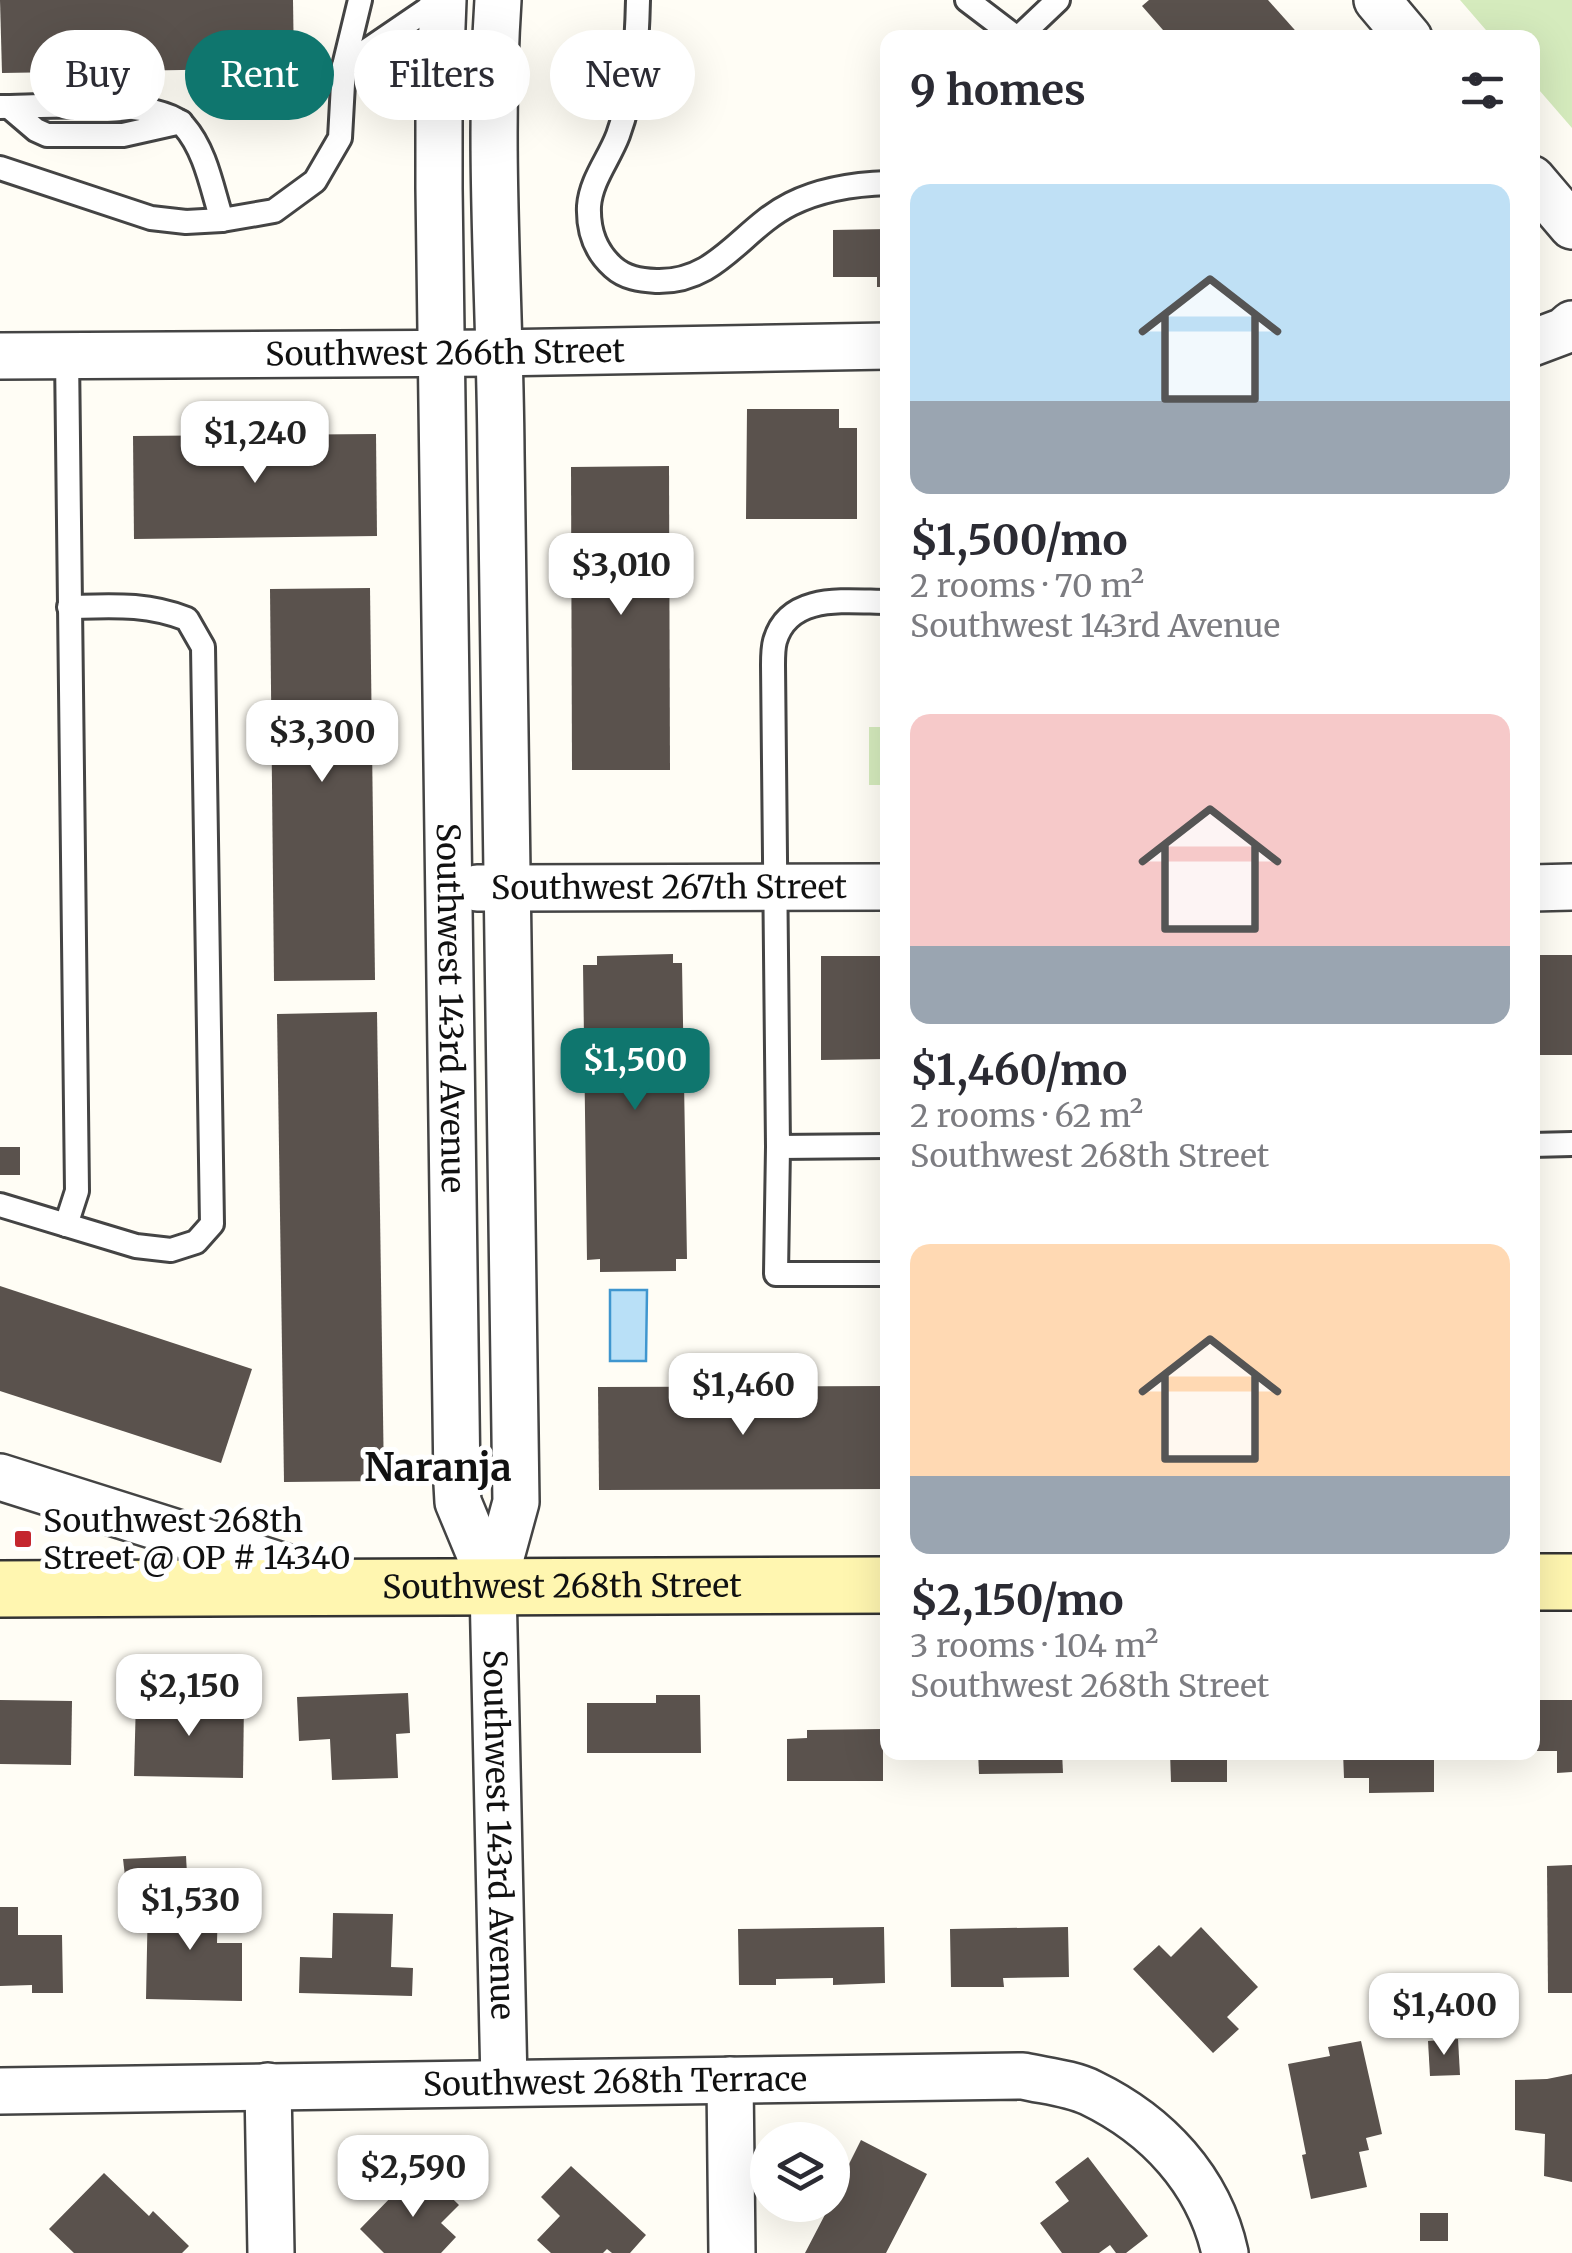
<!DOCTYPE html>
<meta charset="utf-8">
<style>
body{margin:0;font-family:Merriweather,serif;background:#f2f2f3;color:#2b2b33;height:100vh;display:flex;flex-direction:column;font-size:38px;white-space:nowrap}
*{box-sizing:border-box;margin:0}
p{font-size:32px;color:#7c7c81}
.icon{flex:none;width:55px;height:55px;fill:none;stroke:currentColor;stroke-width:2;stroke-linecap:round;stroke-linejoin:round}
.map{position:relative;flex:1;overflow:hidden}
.drawer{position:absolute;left:880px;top:30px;width:660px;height:1730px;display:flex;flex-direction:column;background:#fff;border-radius:20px;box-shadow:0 10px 40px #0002}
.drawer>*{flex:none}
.guide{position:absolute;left:30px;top:30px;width:700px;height:90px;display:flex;gap:20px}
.controls{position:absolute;left:750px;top:2122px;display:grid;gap:20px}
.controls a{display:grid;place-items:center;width:100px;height:100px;border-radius:50%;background:#fff;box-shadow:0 10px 40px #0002;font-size:50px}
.price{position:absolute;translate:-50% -85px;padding:0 22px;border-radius:20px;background:#fff;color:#222;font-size:32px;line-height:65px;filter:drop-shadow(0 2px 5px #0008)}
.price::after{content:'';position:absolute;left:50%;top:60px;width:30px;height:22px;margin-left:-15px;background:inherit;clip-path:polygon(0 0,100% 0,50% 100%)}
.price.active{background:#0f766e;color:#fff}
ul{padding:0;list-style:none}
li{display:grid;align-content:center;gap:20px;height:530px;padding:0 30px}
li span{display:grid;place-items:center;height:310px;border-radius:20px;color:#555}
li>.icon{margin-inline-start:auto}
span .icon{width:180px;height:180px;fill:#fffc;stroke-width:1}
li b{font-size:42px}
h2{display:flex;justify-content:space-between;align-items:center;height:120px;padding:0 30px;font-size:42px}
.tag{padding:0 35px;border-radius:45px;background:#fff;box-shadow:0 10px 40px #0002;font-size:35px;line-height:90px}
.tag.active{background:#0f766e;color:#fff}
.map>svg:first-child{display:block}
</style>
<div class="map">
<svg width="1572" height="2253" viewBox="0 0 1572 2253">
<rect width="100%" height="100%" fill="#fffdf5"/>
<g fill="#d5ebbd">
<path d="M1460,0H1572V128L1533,83L1532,38L1492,37Z"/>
<rect x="869" y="727" width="18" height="58"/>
</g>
<path fill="#b9e0f7" stroke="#3f96cf" stroke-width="2.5" d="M610,1290H647L646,1361H610Z"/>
<g fill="#5a524d">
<path d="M0,0H293L294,68L2,73Z"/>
<path d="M1149,0H1268L1302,38H1170L1142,6Z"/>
<path d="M888,229V287H877V277H833V230Z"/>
<path d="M747,409H839V428H857V519H746Z"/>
<path d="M376,434L377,536L134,539L133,436Z"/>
<path d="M669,466L670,770H572L571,467Z"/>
<path d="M370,588L375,980L274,981L270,589Z"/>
<path d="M673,954V963H682L687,1259H676V1271L600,1272V1259L587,1260L583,965H597V956Z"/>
<rect x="1532" y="955" width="40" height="100"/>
<path d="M821,956H888V1059L821,1060Z"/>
<path d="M377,1012L384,1481L284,1482L277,1014Z"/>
<rect x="0" y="1147" width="20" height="28"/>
<path d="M0,1286L252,1369L221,1463L0,1391Z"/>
<path d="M888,1386V1489L599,1490L598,1387Z"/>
<path d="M408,1693L410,1733L396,1734L398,1778L332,1780L330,1739L299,1741L297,1697Z"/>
<path d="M656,1695H700L701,1753H587V1703H656Z"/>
<path d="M136,1699L244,1701L243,1778L134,1776Z"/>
<path d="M0,1700L72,1701L71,1765L0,1764Z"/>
<path d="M1539,1700H1572V1772L1557,1773V1751H1532V1737H1540Z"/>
<path d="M883,1729V1781H787V1739L807,1738V1730Z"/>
<path d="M978,1752H1062L1063,1773L979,1774Z"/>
<path d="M1170,1752H1227V1782H1171Z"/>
<path d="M1343,1752H1434V1792L1369,1793V1778H1344Z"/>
<path d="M186,1856L187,1874L125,1876L123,1859Z"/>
<path d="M1572,1865V1993H1548L1547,1866Z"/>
<path d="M148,1898L218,1900L217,1943H242V2001L146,1999Z"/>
<path d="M0,1907H18V1935H62L63,1993H32V1985L0,1986Z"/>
<path d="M333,1913L393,1914L391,1967L413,1968L412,1996L299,1993L300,1957L332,1958Z"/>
<path d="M884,1927L885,1983L833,1985V1978L776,1979V1985H739L738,1929Z"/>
<path d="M1068,1927L1069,1977L1003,1978L1004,1987H951L950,1929Z"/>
<path d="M1201,1927L1258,1987L1227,2017L1239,2029L1213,2053L1133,1969L1159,1945L1171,1957Z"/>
<path d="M1458,2039L1460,2075L1430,2076L1428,2041Z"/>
<path d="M1361,2041L1382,2134L1366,2138L1369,2150L1359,2152L1367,2187L1311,2199L1302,2155L1306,2154L1288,2064L1330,2056L1328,2047Z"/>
<path d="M1572,2074V2182L1544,2176L1545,2134L1515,2130V2080L1547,2079Z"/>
<path d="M861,2140L927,2174L886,2253H805L830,2205H832V2178L840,2182Z"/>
<path d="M1088,2157L1148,2236L1126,2253H1116L1110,2245L1099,2253H1062L1040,2223L1069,2201L1055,2182Z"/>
<path d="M571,2166L646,2235L630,2253H612L607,2249L603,2253H551L537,2240L560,2216L541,2197Z"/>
<path d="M423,2170L459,2205L441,2223L456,2237L441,2253H384L360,2229L397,2191L400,2194Z"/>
<path d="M104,2173L149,2216L153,2211L189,2246L182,2253H74L49,2229Z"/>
<rect x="1420" y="2213" width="28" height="28"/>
</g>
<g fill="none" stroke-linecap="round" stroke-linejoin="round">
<g stroke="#444" stroke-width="28">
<g id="lane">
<path d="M638,0C637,47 634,91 618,135C609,159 591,180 589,206C588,230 595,251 613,267C625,278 640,280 656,281C718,283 741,229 791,204C821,189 855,184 888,183"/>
<path d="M967,0L1017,38"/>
<path d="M1018,38L1058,0"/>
<path d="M344,66L441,0"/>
<path d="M0,107C39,107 160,97 184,126C206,151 212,189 222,220"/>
<path d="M9,107L36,130L47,135H123L181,122"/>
<path d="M0,168L151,218L186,222L222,220L274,211L315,181L340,138L344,66L360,0"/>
<path d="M888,602C848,602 789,592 775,641C773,648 773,657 773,665L778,1147L888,1146"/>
<path d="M1532,1145L1572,1144"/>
<path d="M778,1147L776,1274H888"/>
<path d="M0,1205L136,1246L171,1250L196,1242L212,1224L203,647L187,619C146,603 112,606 69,607"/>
<path d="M66,1225L77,1191L67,355"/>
</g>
</g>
<g stroke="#444" stroke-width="50">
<g id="street">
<path id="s1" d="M443,0L439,106V188L457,1484L458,1502L493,1586"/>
<path id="s2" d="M498,0C488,151 500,302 501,453C503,802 511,1152 516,1502L493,1586L504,2083"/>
<path d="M1377,0L1409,38"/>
<path d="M1532,179L1572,226"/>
<path d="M1532,343L1564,331L1572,324"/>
<path id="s3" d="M0,356L500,353L888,346"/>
<path id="s4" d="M477,888L888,887"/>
<path d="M1532,888L1572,887"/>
<path d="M0,1477L323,1579"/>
<path d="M730,2080L732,2253"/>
<path d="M268,2086L271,2253"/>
<path id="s5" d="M0,2091L1023,2076C1045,2081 1071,2083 1091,2093C1157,2125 1209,2180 1225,2253"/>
</g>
</g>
<g stroke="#333" stroke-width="60">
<g id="secondary">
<path d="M1532,1582H1572"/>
<path id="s6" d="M0,1589L888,1585"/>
</g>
</g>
<use href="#lane" stroke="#fff" stroke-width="22"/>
<use href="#street" stroke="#fff" stroke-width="45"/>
<use href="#secondary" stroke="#fff6b0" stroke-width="55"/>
</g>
<rect fill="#c4262e" stroke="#fff" stroke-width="4" x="13" y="1529" width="20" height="20" rx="5"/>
<g text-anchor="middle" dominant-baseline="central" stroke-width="10" stroke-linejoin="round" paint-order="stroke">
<g font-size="32" fill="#111" stroke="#fff">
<text stroke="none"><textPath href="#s3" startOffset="445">Southwest 266th Street</textPath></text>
<text stroke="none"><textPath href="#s4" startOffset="192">Southwest 267th Street</textPath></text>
<text stroke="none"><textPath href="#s1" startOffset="1008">Southwest 143rd Avenue</textPath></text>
<text stroke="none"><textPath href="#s6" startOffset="562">Southwest 268th Street</textPath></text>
<text stroke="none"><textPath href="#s2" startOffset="1838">Southwest 143rd Avenue</textPath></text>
<text stroke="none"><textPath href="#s5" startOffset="615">Southwest 268th Terrace</textPath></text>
</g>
<g font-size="32" fill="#111" stroke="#fff" text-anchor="start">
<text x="43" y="1521">Southwest 268th<tspan x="43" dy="37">Street @ OP # 14340</tspan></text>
</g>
<g font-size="38" font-weight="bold" fill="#111" stroke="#fff">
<text x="438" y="1467">Naranja</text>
</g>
</g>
</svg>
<div class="controls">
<a><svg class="icon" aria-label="layers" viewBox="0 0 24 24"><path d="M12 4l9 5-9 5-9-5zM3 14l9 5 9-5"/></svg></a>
</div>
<b class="price" style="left:255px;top:486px">$1,240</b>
<b class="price" style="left:621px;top:618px">$3,010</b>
<b class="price" style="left:322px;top:785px">$3,300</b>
<b class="price active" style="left:635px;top:1113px">$1,500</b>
<b class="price" style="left:743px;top:1438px">$1,460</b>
<b class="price" style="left:189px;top:1739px">$2,150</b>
<b class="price" style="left:190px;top:1953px">$1,530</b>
<b class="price" style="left:1444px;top:2058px">$1,400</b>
<b class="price" style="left:413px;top:2220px">$2,590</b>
<div class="guide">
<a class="tag">Buy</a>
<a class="tag active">Rent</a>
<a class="tag">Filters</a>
<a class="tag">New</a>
</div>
<section class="drawer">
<h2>9 homes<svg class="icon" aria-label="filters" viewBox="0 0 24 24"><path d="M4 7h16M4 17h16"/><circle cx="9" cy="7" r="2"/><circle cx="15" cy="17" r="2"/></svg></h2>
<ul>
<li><span style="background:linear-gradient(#bfe0f5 70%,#9aa5b1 0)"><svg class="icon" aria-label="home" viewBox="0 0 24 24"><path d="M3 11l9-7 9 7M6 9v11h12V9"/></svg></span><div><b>$1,500/mo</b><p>2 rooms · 70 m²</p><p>Southwest 143rd Avenue</p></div></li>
<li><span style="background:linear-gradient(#f6c9c9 75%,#9aa5b1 0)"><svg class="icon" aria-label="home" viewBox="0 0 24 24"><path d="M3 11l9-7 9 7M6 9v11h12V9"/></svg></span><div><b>$1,460/mo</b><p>2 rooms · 62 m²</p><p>Southwest 268th Street</p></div></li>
<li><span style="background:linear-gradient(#ffd9b3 75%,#9aa5b1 0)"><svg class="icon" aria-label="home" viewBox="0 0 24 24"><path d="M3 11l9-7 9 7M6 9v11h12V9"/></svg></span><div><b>$2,150/mo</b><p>3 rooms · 104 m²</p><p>Southwest 268th Street</p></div></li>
</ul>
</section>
</div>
